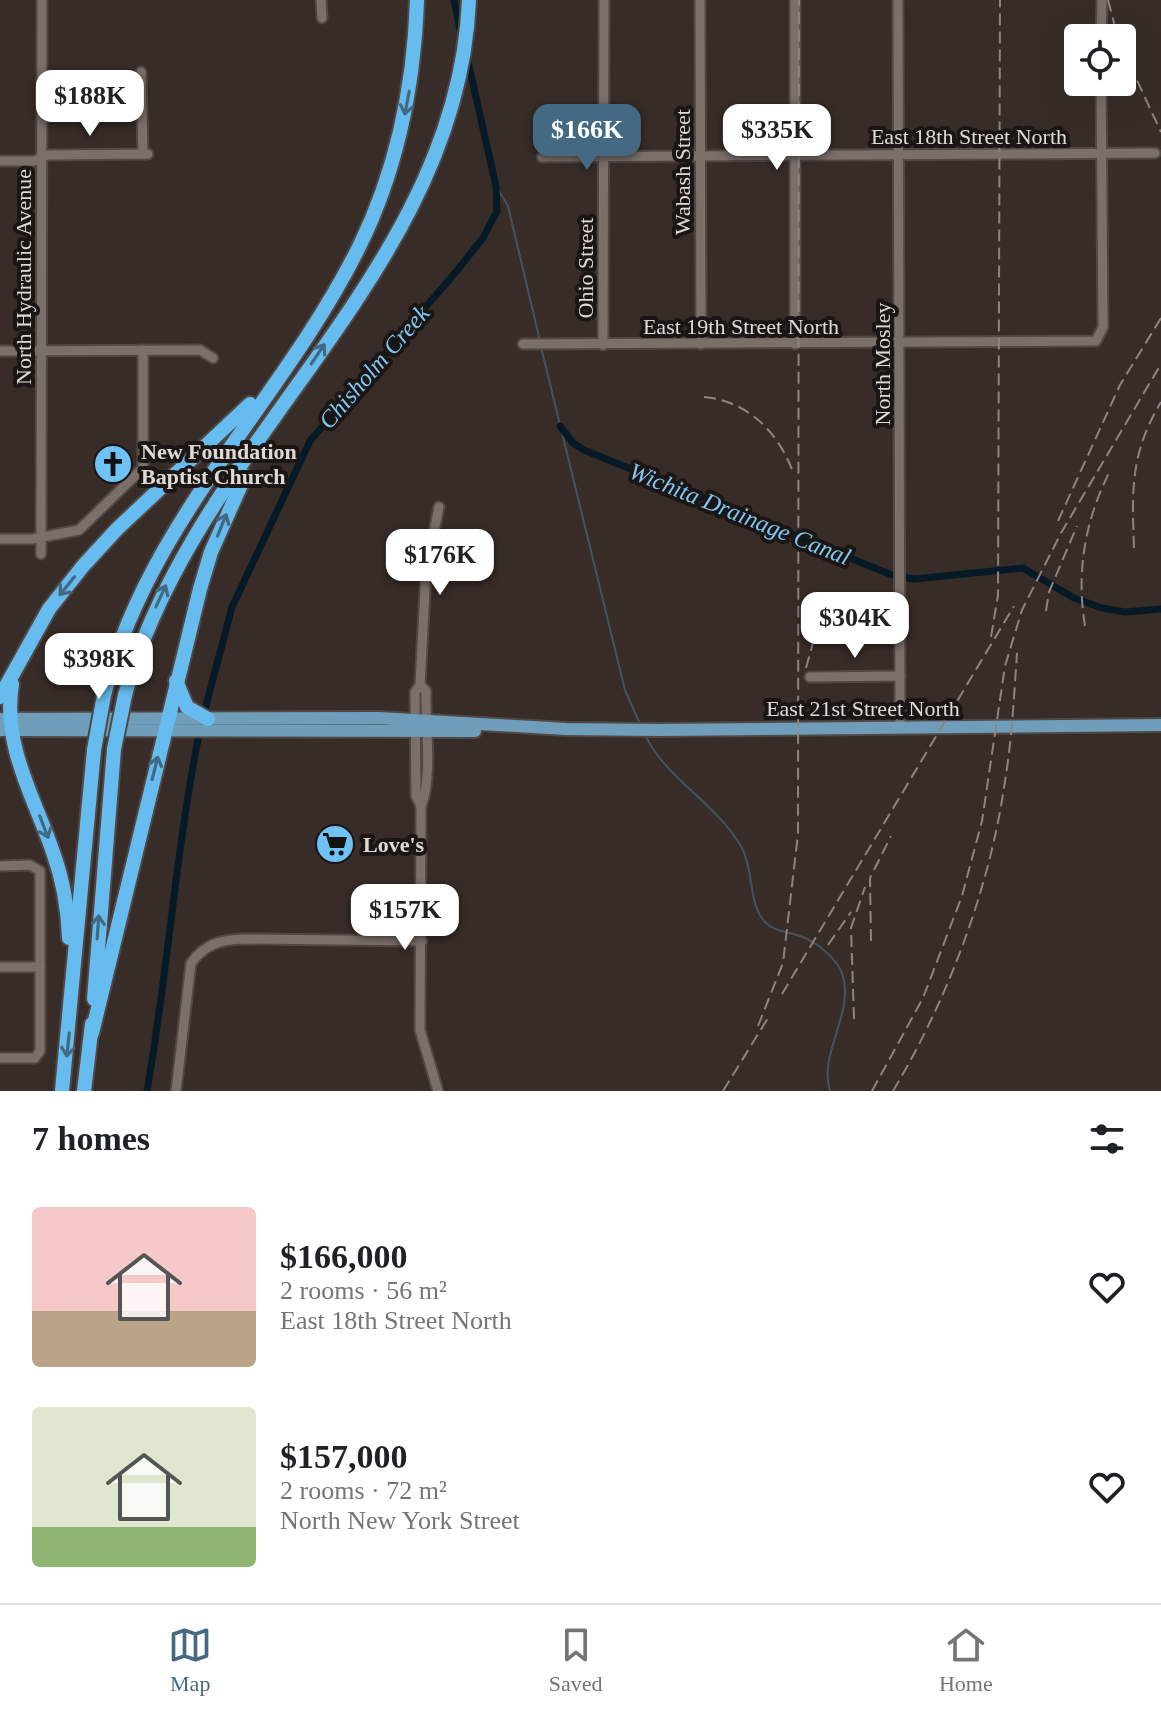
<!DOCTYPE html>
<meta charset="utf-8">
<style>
body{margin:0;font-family:Georgia,serif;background:#f2f2f2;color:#202124;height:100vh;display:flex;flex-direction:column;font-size:30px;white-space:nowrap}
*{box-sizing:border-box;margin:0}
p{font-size:26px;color:#757577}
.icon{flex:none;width:44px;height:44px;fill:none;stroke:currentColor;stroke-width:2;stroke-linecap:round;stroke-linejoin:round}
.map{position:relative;height:1091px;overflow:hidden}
.details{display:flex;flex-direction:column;background:#fff;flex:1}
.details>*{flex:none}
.buttons{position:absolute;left:1064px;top:24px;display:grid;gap:16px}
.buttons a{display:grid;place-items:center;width:72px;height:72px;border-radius:8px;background:#fff;box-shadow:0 8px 32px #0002;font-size:40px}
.price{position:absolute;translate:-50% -68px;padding:0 18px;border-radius:16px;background:#fff;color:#222;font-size:26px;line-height:52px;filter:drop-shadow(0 2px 4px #0008)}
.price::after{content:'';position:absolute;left:50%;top:48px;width:24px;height:18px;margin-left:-12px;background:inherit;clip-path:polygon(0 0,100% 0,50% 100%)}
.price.current{background:#446982;color:#fff}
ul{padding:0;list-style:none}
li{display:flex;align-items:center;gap:24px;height:200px;padding:0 32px}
li span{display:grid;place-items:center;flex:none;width:224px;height:160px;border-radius:8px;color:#555}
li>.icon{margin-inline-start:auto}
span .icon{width:96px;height:96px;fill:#fffc;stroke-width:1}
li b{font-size:34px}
h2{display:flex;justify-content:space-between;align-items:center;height:96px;padding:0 32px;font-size:34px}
.dock{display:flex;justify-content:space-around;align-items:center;height:112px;border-top:2px solid #e0e0e0;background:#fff;font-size:22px;color:#757577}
.dock a{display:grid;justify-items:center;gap:4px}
.dock .current{color:#446982}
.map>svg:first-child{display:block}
</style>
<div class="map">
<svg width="1161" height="1091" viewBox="0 0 1161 1091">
<rect width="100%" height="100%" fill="#372c28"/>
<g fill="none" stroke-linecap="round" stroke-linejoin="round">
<g stroke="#47535b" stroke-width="2">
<path d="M496,186L508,206L540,341"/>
<path d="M541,347L625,690L640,724"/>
<path d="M646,737C668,780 718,805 742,848C754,870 748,906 766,923C775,932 788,931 800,936C817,942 838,959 843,976C854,1013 818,1055 830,1091"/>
</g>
<g stroke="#051a26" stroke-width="7">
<path d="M454,0L460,29"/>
<path d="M560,426L573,443L584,450L892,575L914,579L1023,568L1074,598L1102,608L1125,612L1161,609"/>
<path d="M203,717L232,607L310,441L455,273L483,238L497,211L496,186L466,53"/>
<path d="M147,1091C168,971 176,848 200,729"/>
</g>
<g stroke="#504844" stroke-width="13">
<g id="minor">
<path d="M321,0L322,18"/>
<path d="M700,0L701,344"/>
<path d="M898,0L900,727"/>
<path d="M1101,38L1102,0"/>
<path d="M141,72L143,154"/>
<path d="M542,157L1155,153"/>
<path d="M0,161H34L47,155L148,154"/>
<path d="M523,344L1096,341L1103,327L1101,82"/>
<path d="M795,344V0"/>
<path d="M603,345L604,0"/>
<path d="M0,351L200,350L213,358"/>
<path d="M0,539H32L79,530L143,468V350"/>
<path d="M41,554L42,0"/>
<path d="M810,677L900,676"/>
<path d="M420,685L426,691C425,721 433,779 421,806L420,1030L438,1091"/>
<path d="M421,806L416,796L415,692L420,685L426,571L439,507"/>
<path d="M0,866L30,865L40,871V1051L35,1058H0"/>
<path d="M0,967H40"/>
<path d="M176,1091L191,963C205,944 220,940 243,939L422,941"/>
</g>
</g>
<g stroke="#504844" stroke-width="16">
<g id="major">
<path d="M0,719L379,718L566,729L658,730L1161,725"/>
<path d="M0,730L475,731"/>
</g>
</g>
<g stroke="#504844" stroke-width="18">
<g id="highway">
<path d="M176,681L187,707L208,719"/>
<path d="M12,684C2,745 34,797 53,852C63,880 68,909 69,938"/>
<path d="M104,695C148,520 281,404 359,247C397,170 414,86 417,0"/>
<path d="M125,695C194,441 458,274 469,0"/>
<path d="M0,697L49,609L83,566L117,529L250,404"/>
<path d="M94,999L114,749"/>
<path d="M92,1033L200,589L211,552L245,476"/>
<path d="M62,1091L94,750"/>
<path d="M84,1091L92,1024"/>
</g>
</g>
<use href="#minor" stroke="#7b6f6a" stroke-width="9"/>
<use href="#major" stroke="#6f9dba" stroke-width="12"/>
<use href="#highway" stroke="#67bcef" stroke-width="14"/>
<g stroke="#8d8481" stroke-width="2" stroke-dasharray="12 6" stroke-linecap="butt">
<path d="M1108,0L1118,38"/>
<path d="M1122,48L1161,132"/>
<path d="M704,397C749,401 780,434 794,475"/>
<path d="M1058,521L1120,385L1161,318"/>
<path d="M1134,548C1132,490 1130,454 1161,402"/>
<path d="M1046,611L1049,592L1077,526"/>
<path d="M1085,626C1076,572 1085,520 1110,471"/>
<path d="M991,637L998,595L1000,0"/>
<path d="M806,668L822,610"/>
<path d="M871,941L870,878L891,836"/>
<path d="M828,945L851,912"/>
<path d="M782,994L1014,606"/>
<path d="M854,1019L851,928L865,887"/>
<path d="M758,1026L783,963L798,834L799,0"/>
<path d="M723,1091L768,1018"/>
<path d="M872,1091L923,998L962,896L982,821L1005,666L1022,610L1061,533L1161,364"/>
<path d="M893,1091C948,999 990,888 1005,781C1012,739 1014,696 1017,653"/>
</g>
<g stroke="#504844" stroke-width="18" stroke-linecap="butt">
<g id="highway-bridge">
<path d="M114,749L125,695"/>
<path d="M94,750L104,695"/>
</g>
</g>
<use href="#highway-bridge" stroke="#67bcef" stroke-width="14"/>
</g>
<defs><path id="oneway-shaft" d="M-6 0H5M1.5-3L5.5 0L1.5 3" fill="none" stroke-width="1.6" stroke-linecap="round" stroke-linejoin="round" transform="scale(2)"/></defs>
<g stroke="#416982">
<use href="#oneway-shaft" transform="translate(407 103) rotate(101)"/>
<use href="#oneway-shaft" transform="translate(318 354) rotate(-56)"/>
<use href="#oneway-shaft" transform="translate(222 525) rotate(-68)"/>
<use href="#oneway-shaft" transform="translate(67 586) rotate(129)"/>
<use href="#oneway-shaft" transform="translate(161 596) rotate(-65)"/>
<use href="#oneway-shaft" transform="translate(155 768) rotate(-76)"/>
<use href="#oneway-shaft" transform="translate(44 827) rotate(69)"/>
<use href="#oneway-shaft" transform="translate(98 927) rotate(-86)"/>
<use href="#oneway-shaft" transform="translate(68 1045) rotate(96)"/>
</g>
<defs>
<g id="church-disc" transform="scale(2)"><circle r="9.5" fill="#6fc2f4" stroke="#1b1614"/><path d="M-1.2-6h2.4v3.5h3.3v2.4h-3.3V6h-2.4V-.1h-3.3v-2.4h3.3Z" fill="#111"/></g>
<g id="supermarket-disc" transform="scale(2)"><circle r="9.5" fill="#6fc2f4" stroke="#1b1614"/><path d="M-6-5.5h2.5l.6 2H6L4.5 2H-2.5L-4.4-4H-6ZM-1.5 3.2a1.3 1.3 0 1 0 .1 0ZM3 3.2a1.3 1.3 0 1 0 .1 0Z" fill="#111"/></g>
</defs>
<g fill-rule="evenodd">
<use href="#church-disc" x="113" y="464"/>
<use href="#supermarket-disc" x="335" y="844"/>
</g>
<g text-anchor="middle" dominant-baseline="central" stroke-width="8" stroke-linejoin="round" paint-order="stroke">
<g font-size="22" fill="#e0d9d6" stroke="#1b1614">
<text x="969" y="136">East 18th Street North</text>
<text transform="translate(682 172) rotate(-90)">Wabash Street</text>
<text transform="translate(585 268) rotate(-90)">Ohio Street</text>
<text transform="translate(23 277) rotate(-90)">North Hydraulic Avenue</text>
<text x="741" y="326">East 19th Street North</text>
<text transform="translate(882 364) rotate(-90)">North Mosley</text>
<text x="863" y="708">East 21st Street North</text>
</g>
<g font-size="22" font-weight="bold" fill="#e0d9d6" stroke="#1b1614" text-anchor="start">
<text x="141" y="451">New Foundation<tspan x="141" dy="25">Baptist Church</tspan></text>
<text x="363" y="844">Love's</text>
</g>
<g font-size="24" font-style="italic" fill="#7ec8f5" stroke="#1b1614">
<text transform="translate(374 367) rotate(-49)">Chisholm Creek</text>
<text transform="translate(740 514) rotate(22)">Wichita Drainage Canal</text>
</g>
</g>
</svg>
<div class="buttons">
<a><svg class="icon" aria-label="locate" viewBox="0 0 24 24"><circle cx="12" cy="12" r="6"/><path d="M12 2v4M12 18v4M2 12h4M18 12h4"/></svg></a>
</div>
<b class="price" style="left:90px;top:138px">$188K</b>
<b class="price current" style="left:587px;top:172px">$166K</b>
<b class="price" style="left:777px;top:172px">$335K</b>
<b class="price" style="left:440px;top:597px">$176K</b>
<b class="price" style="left:855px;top:660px">$304K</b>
<b class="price" style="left:99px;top:701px">$398K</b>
<b class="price" style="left:405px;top:952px">$157K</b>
</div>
<section class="details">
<h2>7 homes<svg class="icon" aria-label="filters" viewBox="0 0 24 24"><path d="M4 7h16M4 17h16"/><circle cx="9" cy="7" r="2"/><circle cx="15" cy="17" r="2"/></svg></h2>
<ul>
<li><span style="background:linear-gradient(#f6c9c9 65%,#b9a48a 0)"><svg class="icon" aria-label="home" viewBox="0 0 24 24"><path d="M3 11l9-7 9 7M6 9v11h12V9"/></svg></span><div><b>$166,000</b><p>2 rooms · 56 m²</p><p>East 18th Street North</p></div><svg class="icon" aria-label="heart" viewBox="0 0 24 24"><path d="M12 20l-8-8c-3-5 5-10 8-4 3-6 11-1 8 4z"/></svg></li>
<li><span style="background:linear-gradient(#dfe7d0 75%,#8fb573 0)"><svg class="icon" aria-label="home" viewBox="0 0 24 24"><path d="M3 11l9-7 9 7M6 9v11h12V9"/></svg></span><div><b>$157,000</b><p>2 rooms · 72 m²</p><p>North New York Street</p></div><svg class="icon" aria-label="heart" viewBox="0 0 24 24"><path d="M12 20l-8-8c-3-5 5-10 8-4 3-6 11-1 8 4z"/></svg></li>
</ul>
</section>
<nav class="dock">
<a class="current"><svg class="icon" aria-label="map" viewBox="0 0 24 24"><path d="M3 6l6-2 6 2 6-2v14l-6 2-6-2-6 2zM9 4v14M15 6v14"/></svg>Map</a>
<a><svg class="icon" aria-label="saved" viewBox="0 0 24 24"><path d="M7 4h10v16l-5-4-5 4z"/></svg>Saved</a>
<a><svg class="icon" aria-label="home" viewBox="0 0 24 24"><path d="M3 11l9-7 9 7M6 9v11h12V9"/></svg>Home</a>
</nav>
